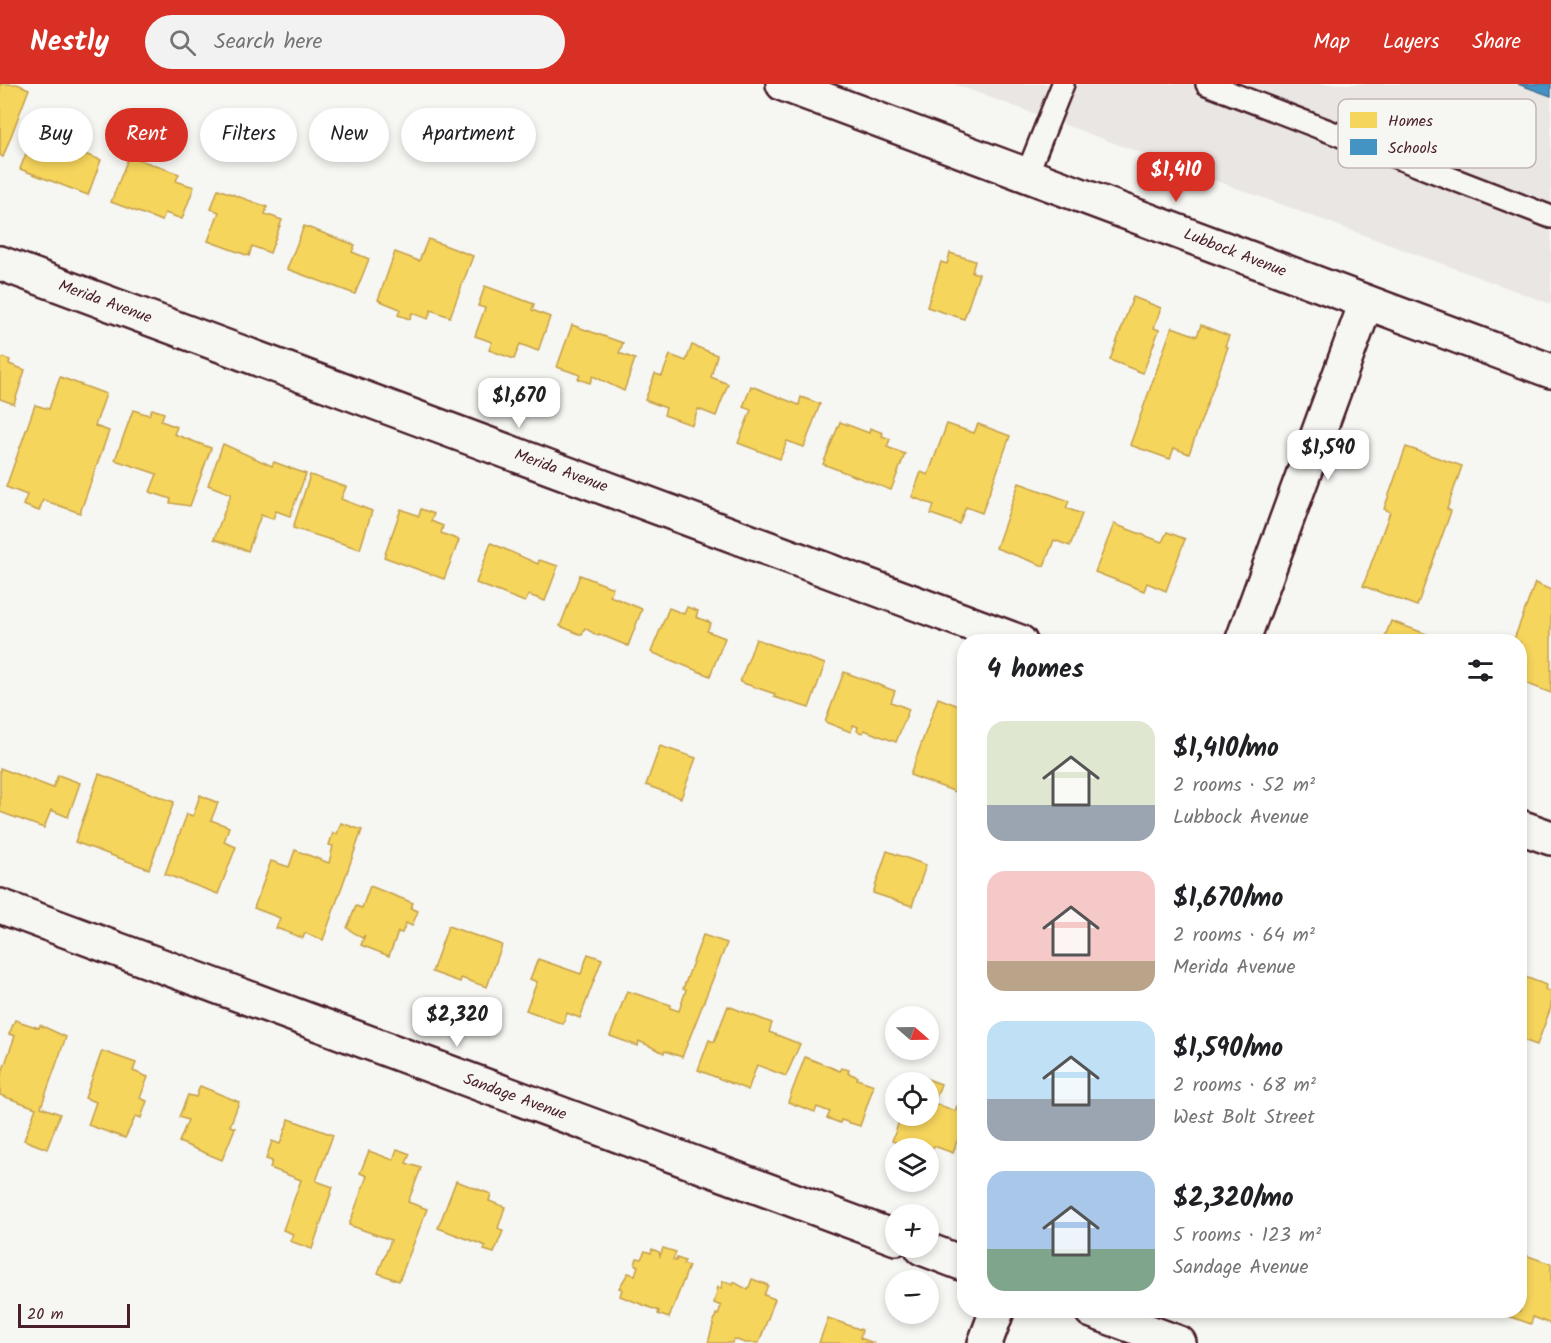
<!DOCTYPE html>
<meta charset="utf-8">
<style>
body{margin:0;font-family:Kalam,sans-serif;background:#f2f2f2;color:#202124;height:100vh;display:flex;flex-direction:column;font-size:22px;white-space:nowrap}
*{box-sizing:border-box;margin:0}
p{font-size:20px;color:#757577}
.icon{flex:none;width:33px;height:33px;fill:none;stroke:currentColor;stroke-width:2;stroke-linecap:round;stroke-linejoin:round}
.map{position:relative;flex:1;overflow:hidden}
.details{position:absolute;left:957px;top:550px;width:570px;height:684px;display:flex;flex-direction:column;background:#fff;border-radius:24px;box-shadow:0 3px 9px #0003}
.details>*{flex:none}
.hud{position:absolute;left:18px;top:24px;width:570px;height:54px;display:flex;gap:12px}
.needle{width:39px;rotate:110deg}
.fabs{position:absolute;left:885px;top:922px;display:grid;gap:12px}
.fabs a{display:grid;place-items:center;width:54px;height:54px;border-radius:50%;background:#fff;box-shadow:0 3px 9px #0003;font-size:30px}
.scale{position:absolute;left:18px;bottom:15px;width:112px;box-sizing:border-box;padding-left:6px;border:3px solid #4a1f2b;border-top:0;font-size:16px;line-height:21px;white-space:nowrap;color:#4a1f2b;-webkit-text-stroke:4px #f6f6f2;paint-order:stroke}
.price{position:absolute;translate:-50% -51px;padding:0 14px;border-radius:12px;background:#fff;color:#222;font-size:20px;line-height:39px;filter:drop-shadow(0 2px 3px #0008)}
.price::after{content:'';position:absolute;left:50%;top:36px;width:18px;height:14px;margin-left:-9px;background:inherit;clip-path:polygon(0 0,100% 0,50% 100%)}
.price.selected{background:#d93025;color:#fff}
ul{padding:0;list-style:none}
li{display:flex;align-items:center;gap:18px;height:150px;padding:0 30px}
li span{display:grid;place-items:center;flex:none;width:168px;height:120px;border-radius:18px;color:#555}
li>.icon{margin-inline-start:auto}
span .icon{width:72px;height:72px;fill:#fffc;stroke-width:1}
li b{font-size:26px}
h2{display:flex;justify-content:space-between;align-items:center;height:72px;padding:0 30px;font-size:26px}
.chip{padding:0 21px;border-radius:27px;background:#fff;box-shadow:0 3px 9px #0003;font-size:21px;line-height:54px}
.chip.selected{background:#d93025;color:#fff}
header{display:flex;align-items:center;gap:36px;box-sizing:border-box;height:84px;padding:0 30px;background:#d93025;color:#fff}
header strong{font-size:28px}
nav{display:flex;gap:33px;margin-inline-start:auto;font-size:21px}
.search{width:420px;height:54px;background:#f2f2f2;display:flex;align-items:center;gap:15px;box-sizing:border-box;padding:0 21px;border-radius:33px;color:#757577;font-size:22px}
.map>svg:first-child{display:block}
</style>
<header>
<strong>Nestly</strong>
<div class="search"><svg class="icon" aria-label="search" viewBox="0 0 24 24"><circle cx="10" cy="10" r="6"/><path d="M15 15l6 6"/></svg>Search here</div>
<nav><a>Map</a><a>Layers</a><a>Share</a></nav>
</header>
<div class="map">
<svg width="1551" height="1259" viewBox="0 0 1551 1259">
<rect width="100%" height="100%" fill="#f6f6f2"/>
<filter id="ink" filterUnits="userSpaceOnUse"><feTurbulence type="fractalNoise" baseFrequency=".0167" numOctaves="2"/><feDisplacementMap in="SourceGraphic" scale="12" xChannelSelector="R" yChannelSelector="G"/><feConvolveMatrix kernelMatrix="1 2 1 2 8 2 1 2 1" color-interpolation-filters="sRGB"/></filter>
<g filter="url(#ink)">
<path fill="#e9e6e3" d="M954,0H1551V220Z"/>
<g fill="#f6d55c" stroke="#c29e4d" stroke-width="1.5">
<path d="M0,0H17L29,5L3,73L0,71Z"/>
<path d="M36,44L70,57L71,53L88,59L84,70L101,76L88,111L20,85Z"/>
<path d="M129,72L179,90L176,97L194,103L182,135L165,129L162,137L111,118Z"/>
<path d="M218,105L267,123L265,130L282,136L270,169L252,162L249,172L208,157L219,128L211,125Z"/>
<path d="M304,142L355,161L352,168L369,175L355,210L287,185Z"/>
<path d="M428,155L473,172L450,233L431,226L428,235L412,229L410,235L398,231L400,225L378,216L395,168L419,177Z"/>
<path d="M950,169L975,177L972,188L979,190L964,235L927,223L941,178L947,180Z"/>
<path d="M485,202L534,220L532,226L550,233L538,267L520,260L514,275L489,266L492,258L475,252L485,224L478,222Z"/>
<path d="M1133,213L1161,224L1154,244L1159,246L1143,289L1110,276Z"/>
<path d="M572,241L623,259L619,269L635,275L624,307L593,292L590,299L578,295L580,291L557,283Z"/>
<path d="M1201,241L1229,252L1225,262L1228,263L1189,370L1174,364L1170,375L1130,361L1172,243L1197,252Z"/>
<path d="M692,261L717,271L711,293L728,300L716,332L698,325L692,341L664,331L666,324L645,316L655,290L662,292L670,271L686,277Z"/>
<path d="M0,273L10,276L9,280L25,286L14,320L0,315Z"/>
<path d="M60,293L106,310L95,342L109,347L80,429L43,416L39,427L23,421L27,411L6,403L35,321L49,325Z"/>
<path d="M751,302L799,321L801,313L820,320L804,363L787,357L780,375L738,359L751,326L743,323Z"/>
<path d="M152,325L164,329L161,337L177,343L174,350L211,364L190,422L170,419L171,415L150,408L157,390L115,376L133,326L149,331Z"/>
<path d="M840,338L869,349L870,344L883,349L882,352L890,355L887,363L905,370L891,406L823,380Z"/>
<path d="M947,340L974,349L978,340L1010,352L982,429L966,423L959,440L931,430L934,421L912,413L921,388L928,391Z"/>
<path d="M223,360L272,382L274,378L306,390L290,432L276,427L273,435L261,431L248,467L214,455L231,410L208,401Z"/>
<path d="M1406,363L1462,382L1447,425L1451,427L1417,522L1363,502L1390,428L1384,425Z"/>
<path d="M310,391L346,403L341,415L372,427L360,465L293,444Z"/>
<path d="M1019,399L1069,417L1066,424L1082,430L1070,462L1054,456L1044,482L996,464Z"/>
<path d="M401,425L419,432L421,425L434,430L431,437L443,442L441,449L459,456L444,495L384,473Z"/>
<path d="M1114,440L1162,458L1167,448L1185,455L1166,507L1147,499L1144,507L1095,488Z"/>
<path d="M491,459L538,480L539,476L558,482L545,517L529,511L525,518L476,499Z"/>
<path d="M580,491L613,504L610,512L642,525L628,562L599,550L598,552L585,544L582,551L560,542Z"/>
<path d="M1535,499L1551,506V609L1520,597V558H1513Z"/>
<path d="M687,523L698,527L696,533L711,539L707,547L725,554L710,592L651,568L669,524L684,530Z"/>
<path d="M1391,537L1448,558H1383Z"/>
<path d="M756,555L825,580L809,624L774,613L775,610L740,598Z"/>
<path d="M844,588L895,607L891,618L909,625L896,658L864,646L863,649L857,647L858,643L853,641L851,648L825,638Z"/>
<path d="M938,614L964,624V711L910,691Z"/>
<path d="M660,662L696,674L681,714L646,701Z"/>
<path d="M0,684L53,704L58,691L80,699L68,733L51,726L44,744L0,728Z"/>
<path d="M99,690L174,718L149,785L75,758Z"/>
<path d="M200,711L218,719L211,736L229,743L224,758L236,763L218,810L165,790L187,730L193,732Z"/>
<path d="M341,739L362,746L323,856L305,849L303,854L276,844L280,834L254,824L271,777L289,783L295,766L329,779L333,762L329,761L333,749L337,750Z"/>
<path d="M887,767L926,781L912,822L873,809Z"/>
<path d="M370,802L413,819L411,824L418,827L412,842L406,839L402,849L398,848L389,872L361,861L365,851L362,854L347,844L356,822L362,824Z"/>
<path d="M448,842L502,861L487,903L461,894L460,898L432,888Z"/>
<path d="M703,851L727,859L682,973L665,967L664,969L639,957L638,962L610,952L627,907L671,921L670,924L679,927L686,906L683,905Z"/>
<path d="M588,870L602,875L580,934L567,929L563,940L526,926L537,898L530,895L538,875L581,890Z"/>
<path d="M1520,891L1546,901L1545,905L1551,908V923L1537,961L1520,955Z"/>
<path d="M728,922L772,939L769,948L800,960L786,992L757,981L748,1006L698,986L709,956L714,958Z"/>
<path d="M15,936L39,944L40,941L66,953L41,1023L60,1030L47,1065L24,1056L36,1024L0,1011V994L15,952L9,950Z"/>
<path d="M102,967L136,979L133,987L148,993L140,1014L147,1017L141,1034L136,1032L125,1054L88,1041L96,1018L85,1014Z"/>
<path d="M805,973L840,987L842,984L849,986L848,989L858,993L857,995L874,1001L860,1042L841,1036L840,1039L827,1034L830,1028L817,1023L815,1028L788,1018Z"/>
<path d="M916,991L941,1000L934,1019L955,1027L957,1022L964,1025V1060L957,1057L953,1069L934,1062L930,1071L928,1065H915L892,1057L901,1032H928V999H913Z"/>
<path d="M200,1002L239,1018L230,1042L235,1044L222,1076L179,1058L188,1036L179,1033L188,1011L196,1013Z"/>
<path d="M289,1035L333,1051L316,1097L333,1103L312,1165L290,1157L293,1150L283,1146L301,1096L270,1084L272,1077L266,1075L272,1057L280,1060Z"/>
<path d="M397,1065L410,1070L406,1079L421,1084L408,1118L427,1125L399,1197L378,1189L391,1156L349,1141L367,1092L360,1089L369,1067L393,1076Z"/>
<path d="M456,1097L491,1110L489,1117L505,1123L498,1144L503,1147L494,1169L484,1166L486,1162L438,1144Z"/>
<path d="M663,1164L676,1168L673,1176L676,1177L677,1174L685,1177L683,1180L689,1182L669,1234L658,1230L659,1227L620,1212L622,1205L619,1204L628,1189L635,1191L638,1182L635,1181L637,1174L641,1175L645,1167L651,1169L652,1165L659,1168L660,1172Z"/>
<path d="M1525,1171L1551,1180V1240L1533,1233L1531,1240L1494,1227H1520V1175L1523,1176Z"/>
<path d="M752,1195L768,1201L764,1211L775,1215L759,1259H745L734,1255L732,1259H708L716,1230L718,1231L721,1222L714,1219L718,1203L721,1204L723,1197L733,1201L734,1198L748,1206Z"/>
<path d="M828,1234L862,1246L860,1254L874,1259H819Z"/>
</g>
<path fill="#4393c3" stroke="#457095" stroke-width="1.5" d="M1518,0H1551V12Z"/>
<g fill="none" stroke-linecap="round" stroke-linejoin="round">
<g stroke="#4a1f2b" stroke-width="26">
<g id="service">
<path d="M1207,0L1551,133"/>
<path d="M1027,90L1063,0"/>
</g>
</g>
<g stroke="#4a1f2b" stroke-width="38">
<g id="minor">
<path d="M783,0L1551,287"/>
<path d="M0,179L1020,558"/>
<path d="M1242,558L1366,219"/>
<path d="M1520,743L1551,754"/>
<path d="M0,822L896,1154"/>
<path d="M922,1164L964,1180"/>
<path d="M1092,1227L1179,1259"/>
<path d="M985,1259L997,1227"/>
</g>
</g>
<use href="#service" stroke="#f6f6f2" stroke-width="21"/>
<use href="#minor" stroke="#f6f6f2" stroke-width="33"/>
</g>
</g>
<g text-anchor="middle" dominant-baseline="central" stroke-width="6" stroke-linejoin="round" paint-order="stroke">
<g font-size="16" fill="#4a1f2b" stroke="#f6f6f2">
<text transform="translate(1235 169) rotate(21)">Lubbock Avenue</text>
<text transform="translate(105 218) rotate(20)">Merida Avenue</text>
<text transform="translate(561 387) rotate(20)">Merida Avenue</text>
<text transform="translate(515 1013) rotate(20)">Sandage Avenue</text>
</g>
</g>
<rect x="1338" y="15" width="198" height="69" rx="9" fill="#f6f6f2" stroke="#c2b6b6" stroke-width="1.5"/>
<rect x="1350" y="28" width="27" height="16" fill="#f6d55c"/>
<rect x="1350" y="55" width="27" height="16" fill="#4393c3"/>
<g font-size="16" fill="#4a1f2b">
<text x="1388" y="42">Homes</text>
<text x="1388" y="69">Schools</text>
</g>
</svg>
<div class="fabs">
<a><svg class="needle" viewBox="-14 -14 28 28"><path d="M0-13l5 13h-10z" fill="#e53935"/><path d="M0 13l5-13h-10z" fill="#757577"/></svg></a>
<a><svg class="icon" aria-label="locate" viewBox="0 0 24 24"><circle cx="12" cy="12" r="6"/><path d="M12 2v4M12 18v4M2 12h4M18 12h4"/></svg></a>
<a><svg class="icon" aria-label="layers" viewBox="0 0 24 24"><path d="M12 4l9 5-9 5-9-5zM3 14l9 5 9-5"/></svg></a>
<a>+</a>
<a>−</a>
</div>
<div class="scale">20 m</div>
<b class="price selected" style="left:1176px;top:119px">$1,410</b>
<b class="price" style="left:519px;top:345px">$1,670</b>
<b class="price" style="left:1328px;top:397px">$1,590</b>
<b class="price" style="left:457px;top:964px">$2,320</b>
<div class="hud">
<a class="chip">Buy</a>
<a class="chip selected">Rent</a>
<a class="chip">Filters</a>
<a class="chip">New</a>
<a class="chip">Apartment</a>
</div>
<section class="details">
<h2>4 homes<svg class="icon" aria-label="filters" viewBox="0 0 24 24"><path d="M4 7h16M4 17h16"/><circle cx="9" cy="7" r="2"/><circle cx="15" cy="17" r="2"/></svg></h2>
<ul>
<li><span style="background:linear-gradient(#dfe7d0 70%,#9aa5b1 0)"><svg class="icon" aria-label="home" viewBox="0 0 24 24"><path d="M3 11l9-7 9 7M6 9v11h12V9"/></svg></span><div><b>$1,410/mo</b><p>2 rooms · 52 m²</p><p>Lubbock Avenue</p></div></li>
<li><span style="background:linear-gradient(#f6c9c9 75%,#b9a48a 0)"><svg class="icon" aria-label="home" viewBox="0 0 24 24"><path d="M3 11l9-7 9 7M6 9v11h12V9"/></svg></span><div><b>$1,670/mo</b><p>2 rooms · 64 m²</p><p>Merida Avenue</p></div></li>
<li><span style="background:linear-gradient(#bfe0f5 65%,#9aa5b1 0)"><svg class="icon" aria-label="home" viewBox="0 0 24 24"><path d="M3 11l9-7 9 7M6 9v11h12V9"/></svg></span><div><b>$1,590/mo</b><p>2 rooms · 68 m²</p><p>West Bolt Street</p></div></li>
<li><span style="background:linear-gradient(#a9c7e8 65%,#7fa58c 0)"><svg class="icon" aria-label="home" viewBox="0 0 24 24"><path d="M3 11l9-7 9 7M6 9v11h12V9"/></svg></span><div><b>$2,320/mo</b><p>5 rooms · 123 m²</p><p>Sandage Avenue</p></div></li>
</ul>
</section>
</div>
